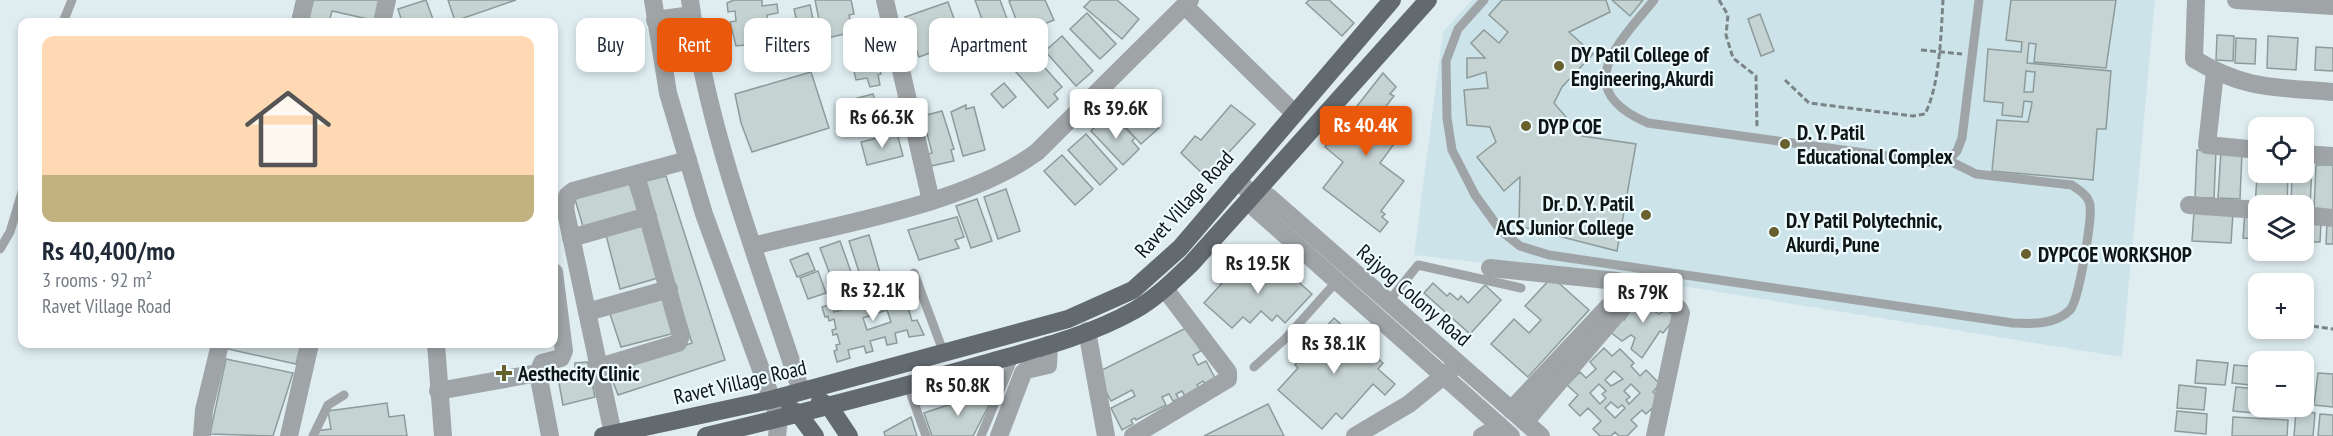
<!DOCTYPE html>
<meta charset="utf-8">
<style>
body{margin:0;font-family:"PT Sans Narrow",sans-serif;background:#f2f2f3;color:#1f2937;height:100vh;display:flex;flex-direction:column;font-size:22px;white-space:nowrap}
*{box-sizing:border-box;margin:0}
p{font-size:20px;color:#747a83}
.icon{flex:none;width:33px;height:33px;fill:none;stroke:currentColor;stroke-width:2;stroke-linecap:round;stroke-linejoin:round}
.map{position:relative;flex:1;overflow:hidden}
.drawer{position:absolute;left:18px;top:18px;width:540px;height:330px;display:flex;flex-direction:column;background:#fff;border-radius:12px;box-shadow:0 3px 9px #0003}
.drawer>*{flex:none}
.banner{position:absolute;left:576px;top:18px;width:570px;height:54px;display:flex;gap:12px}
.buttons{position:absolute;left:2248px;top:117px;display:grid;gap:12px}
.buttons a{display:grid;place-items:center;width:66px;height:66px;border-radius:12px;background:#fff;box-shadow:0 3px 9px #0003;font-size:30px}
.price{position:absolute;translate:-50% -51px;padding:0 14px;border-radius:6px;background:#fff;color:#222;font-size:20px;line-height:39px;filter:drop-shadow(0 2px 3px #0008)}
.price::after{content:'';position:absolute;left:50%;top:36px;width:18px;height:14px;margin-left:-9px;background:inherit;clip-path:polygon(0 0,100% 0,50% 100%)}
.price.selected{background:#ea580c;color:#fff}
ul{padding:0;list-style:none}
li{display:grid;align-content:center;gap:12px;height:318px;padding:0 24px}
li span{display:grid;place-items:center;height:186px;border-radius:12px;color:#555}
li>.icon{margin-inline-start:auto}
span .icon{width:108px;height:108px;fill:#fffc;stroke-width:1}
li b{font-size:26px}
.chip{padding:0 21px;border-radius:12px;background:#fff;box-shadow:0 3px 9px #0003;font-size:21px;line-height:54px}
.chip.selected{background:#ea580c;color:#fff}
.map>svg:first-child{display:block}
</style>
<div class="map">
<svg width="2333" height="436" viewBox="0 0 2333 436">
<rect width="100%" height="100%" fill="#dfedf1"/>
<path fill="#cce3e9" d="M1472,0H2155L2122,357L1682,286L1414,255L1443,32Z"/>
<g fill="#c5d3d2" stroke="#8d9b9a" stroke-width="1.5" fill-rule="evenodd">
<path d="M310,0H382L377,21L332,11L329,22H305Z"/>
<path d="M426,0L434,22H402L398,9Z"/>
<path d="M448,0H516L455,21Z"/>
<path d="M734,0H762V6L777,4L778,13L767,15L768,24L779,22L781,38L753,40L754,44L736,46L730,22L736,21L735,11L728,12L727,3Z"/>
<path d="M815,0H851L854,14L849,15L853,32L823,39Z"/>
<path d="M975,0H1000L1010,27L988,36Z"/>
<path d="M1012,0H1045L1054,20L1034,28L1038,38L1025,43L1009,1Z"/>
<path d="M1091,0H1117L1139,19L1122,39L1084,7Z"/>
<path d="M1309,0H1329L1354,23L1342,36L1306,3Z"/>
<path d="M1502,0H1606L1610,12L1569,32L1593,54L1562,87L1554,103L1582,136L1636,144L1617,251L1519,226L1520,177L1504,191L1477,157L1496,142L1490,127L1467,125L1464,90L1488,88L1486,72L1467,78V58H1485L1471,43L1484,30L1499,43L1508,32L1489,15Z"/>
<path d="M1612,0H1643L1630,16Z"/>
<path d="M2011,0H2116L2106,68L2034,62L2036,44L2029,43L2027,63L2111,71L2106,129H2097L2093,180L1992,171L1997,120L2028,122L2031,108L2032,102L2024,101L2022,117L2002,115L2003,103L1984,101L1988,49L2021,52L2022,42L2006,40ZM2026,71L2035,72L2033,92H2024Z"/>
<path d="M948,2L962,41L919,57L905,17Z"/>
<path d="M810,5L813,19L797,23L794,9Z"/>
<path d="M1087,13L1116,44L1100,59L1070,29Z"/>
<path d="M1760,14L1774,51L1761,56L1748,19Z"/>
<path d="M869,32L870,40L873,39L881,74L878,75L880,85L870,87L867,78L856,80L848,45L861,42L859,34Z"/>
<path d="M2217,35L2234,36L2233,61L2216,60Z"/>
<path d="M1062,36L1093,71L1076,86L1045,51Z"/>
<path d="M2268,36L2298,38L2296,70L2267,68Z"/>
<path d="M2236,38L2256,39L2255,64L2235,63Z"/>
<path d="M2316,47L2333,48V71L2315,70Z"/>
<path d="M1037,59L1062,87L1054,94L1058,99L1048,108L1016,72L1028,62L1031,65Z"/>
<path d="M811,72L829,128L752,152L741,123L735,94Z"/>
<path d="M1383,73L1396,87L1390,94L1394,96L1379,115L1402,133L1380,163L1404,181L1381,211L1385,214L1382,217L1388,222L1380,232L1323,188L1343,162L1325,147Z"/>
<path d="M1004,83L1016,97L1003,108L991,94Z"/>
<path d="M873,94L878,111L884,109L887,125L854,133L850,117L854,116L850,100Z"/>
<path d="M1128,95L1159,128L1141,144L1111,111Z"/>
<path d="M966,105V109L974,107L985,150L963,156L951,112Z"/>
<path d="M1231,105L1255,124L1206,177L1181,153L1195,136L1201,140Z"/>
<path d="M942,111L954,149L951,150L954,161L931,166L928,154L932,153L925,125L922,126L919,117Z"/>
<path d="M1106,116L1115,125L1119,122L1135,138L1132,141L1139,149L1123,165L1091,131Z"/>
<path d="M897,133L903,156L867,165L861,142Z"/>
<path d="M1086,134L1117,169L1100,185L1068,150Z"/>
<path d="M2197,150H2216L2214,198H2195Z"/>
<path d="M2221,151L2242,152L2240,199L2218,198Z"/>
<path d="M1062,155L1093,189L1075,205L1044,171Z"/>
<path d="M2258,160L2259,172H2288L2287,206L2255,207Z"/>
<path d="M2304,162L2312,163L2310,209H2304V206H2291L2292,172H2304Z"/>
<path d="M2316,165H2333V210H2314Z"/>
<path d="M666,176L725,360L618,395L609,371L692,343L642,182Z"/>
<path d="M628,180L639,214L584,230L574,196Z"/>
<path d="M1006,189L1020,231L998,239L984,197Z"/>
<path d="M977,199L992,241L971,248L956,206Z"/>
<path d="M2194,212L2233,213L2231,243L2192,241Z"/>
<path d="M2245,212L2259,213V239L2243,238Z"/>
<path d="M957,217L964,237L955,240L959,248L919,260L908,230Z"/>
<path d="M2304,221L2321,222L2320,242H2304Z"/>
<path d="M2327,222L2333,223V244H2326Z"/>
<path d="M642,224L658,278L620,289L606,235Z"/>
<path d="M869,235L881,276L862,281L849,241Z"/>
<path d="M840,241L856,286L837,293L820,248Z"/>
<path d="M808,253L815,270L797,277L790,260Z"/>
<path d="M1243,260L1261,277L1275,261L1312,294L1285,323L1277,315L1272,321L1261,311L1250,323L1243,317L1232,328L1204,303Z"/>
<path d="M818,271L826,293L808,299L800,278Z"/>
<path d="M1552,277L1589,310L1528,377L1491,344L1514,319L1529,333L1541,320L1525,306Z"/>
<path d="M1433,283L1447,296L1450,293L1458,300L1461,296L1468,303L1485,285L1501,300L1470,334L1424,293Z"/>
<path d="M908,284L912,299L906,300L912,321L917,320L924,335L909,337L907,330L895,333L897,343L887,345L885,337L870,341L873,351L866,353L864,346L848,350L850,358L837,362L834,351L837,350L836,345L840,344L837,334L833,335L832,330L836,329L834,319L829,321L828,316L825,317L822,307L832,304L834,312L851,307L849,300L857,297L860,307L875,303L873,293L881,291L882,297L895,293L894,287ZM887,310L891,322L867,330L863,318Z"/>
<path d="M1644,290L1657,303L1654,311L1659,314L1666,310L1677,316L1663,333L1660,331L1642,358L1631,349L1635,338L1631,335L1622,341L1610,332L1622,318L1624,320Z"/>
<path d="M664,294L675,333L621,347L609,311Z"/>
<path d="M1334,318L1383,363L1378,369L1395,384L1385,395L1373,384L1342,419L1336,413L1322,429L1278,390L1298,368L1295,365L1305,353L1303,352Z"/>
<path d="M1188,327L1201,351L1193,355L1198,365L1206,361L1216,380L1206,385L1203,381L1197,385L1199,388L1185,396L1182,391L1176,394L1179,399L1173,401L1169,394L1162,397L1166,405L1136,420L1135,418L1131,420L1133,424L1122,430L1111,408L1135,396L1132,390L1111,401L1096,373Z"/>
<path d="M229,344H301L296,364L228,349Z"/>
<path d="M1604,348L1612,356L1620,349L1634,363L1631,366L1640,376L1646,370L1660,384L1653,392L1661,400L1646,414L1642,410L1631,420L1637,426L1627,436H1619L1615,432L1611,436H1600L1593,429L1601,421L1588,408L1580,416L1569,405L1578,395L1567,385L1580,372L1586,378L1596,369L1590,362ZM1614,371L1623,379L1611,386L1605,380ZM1599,384L1606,391L1602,394L1606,398L1600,404L1590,393ZM1631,384L1640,393L1629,404L1626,400L1630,397L1624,391ZM1611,402L1618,408L1622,405L1625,408L1615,418L1605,408Z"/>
<path d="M226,359L293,373L273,436L210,434Z"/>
<path d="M2197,360L2228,363L2225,385L2195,383Z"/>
<path d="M588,362L595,397L563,405L557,372L575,369V363Z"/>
<path d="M2234,365L2259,367V386L2232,383Z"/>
<path d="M2304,369H2311L2307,408L2293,406H2304Z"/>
<path d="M2318,373L2333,374V407L2314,405Z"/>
<path d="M2179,385L2206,388L2204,410L2177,408Z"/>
<path d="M2236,387L2259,389V406H2287L2286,416L2233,411Z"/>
<path d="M987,392L989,405L973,436H932L924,413Z"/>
<path d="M387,403L389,417L404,415L407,436H316L315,431L331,429L328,411Z"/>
<path d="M1268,404L1284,436H1204Z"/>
<path d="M2177,411L2207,414L2206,434L2175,431Z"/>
<path d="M2296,411L2315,413L2313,436H2294Z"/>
<path d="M2320,414L2333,415V436H2318Z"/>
<path d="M911,417L917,436H885L884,432Z"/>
<path d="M2233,417L2288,420L2287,436H2232Z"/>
</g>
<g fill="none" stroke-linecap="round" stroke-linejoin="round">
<g stroke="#7a8487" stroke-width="3" stroke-dasharray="6 3" stroke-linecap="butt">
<path d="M1719,0L1728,15L1726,35L1733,58L1756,76L1757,128"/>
<path d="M1921,50L1962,54"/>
<path d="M1785,80L1809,103L1913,116L1925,114C1940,84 1941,34 1943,0"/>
<path d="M2304,325L2333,329"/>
</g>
<g stroke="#9fa4a7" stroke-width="9">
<path d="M1484,0L1458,29L1446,61L1447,118L1452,150L1475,195L1501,231L1520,246L1549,255L2013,323C2032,324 2055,325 2070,310C2079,300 2092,220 2090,205C2088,195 2080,191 2072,185L1976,174L1948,160"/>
<path d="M1654,0C1618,44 1569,89 1648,123L1930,162L1948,160L1957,151L1962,138L1979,0"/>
<path d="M63,22L72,0"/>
<path d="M0,249L10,232L22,192"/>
<path d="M914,273L943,351"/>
<path d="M1388,302L1418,265L1521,288"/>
<path d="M1254,367L1285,339L1337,281"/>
<path d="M908,386L926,436"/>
<path d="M313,436L328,405L344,395"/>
<path d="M981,436L1015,355"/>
</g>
<g stroke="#9fa4a7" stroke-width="18">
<path d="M653,0L668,93L704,214L779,419L777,436"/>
<path d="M690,0C708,134 759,262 801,391"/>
<path d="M885,0L931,201"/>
<path d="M2196,0L2194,59C2245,90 2276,87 2333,92"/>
<path d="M2236,0L2333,6"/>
<path d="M1185,6L1293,112"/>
<path d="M655,20L692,15"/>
<path d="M300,22L305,0"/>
<path d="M382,22L387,0"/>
<path d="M2215,72L2207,145L2259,150"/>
<path d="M2304,154L2333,156"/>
<path d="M1237,180L1253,195L1269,197L1541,436"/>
<path d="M1253,195L1256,209L1511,436"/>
<path d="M2189,205L2259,210"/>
<path d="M2304,215L2333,218"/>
<path d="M571,238L648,216"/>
<path d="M753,246C839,224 966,204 1037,152L1190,0"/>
<path d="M1490,268L1617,281L1623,285L1622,292L1511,410"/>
<path d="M587,312L669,289"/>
<path d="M1087,331L1106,436"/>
<path d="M436,344L443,436"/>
<path d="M599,367L678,343L681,336L636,175"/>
<path d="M438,391L538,373"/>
<path d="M1525,422L1640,287L1647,285L1679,309L1681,313L1655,436"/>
<path d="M613,434L565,208L567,196L573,191L688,160"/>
<path d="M202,436L204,410L220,344"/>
<path d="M289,436L310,344"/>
<path d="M550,436L538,373L542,363L561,358L564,351L554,272"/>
<path d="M999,436L1023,373L1026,370L1048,365L1049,345"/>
<path d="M1133,436L1228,379V372L1165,289"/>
<path d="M1355,436L1409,404L1452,369"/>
<path d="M1482,436L1500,426"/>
</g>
<g stroke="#626a6f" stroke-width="18">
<path d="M820,401L829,406L849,436"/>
<path d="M790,409L798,413L815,436"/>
<path d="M603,436L770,400L1068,319L1133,290L1180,248L1392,0"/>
<path d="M706,436C798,414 889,391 980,365C1032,350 1087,337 1135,310C1156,298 1173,281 1191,264L1428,0"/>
</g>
</g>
<g fill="#68602d" stroke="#edfbfe" stroke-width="2">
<circle cx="1559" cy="66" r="6"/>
<circle cx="1526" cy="126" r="6"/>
<circle cx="1785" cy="144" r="6"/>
<circle cx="1646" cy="215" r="6"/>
<circle cx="1774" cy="232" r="6"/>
<circle cx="2026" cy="254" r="6"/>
<path d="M501 364h6v6h6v6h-6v6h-6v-6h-6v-6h6z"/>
</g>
<g text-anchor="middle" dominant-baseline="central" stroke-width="4.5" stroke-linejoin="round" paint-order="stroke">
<g font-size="21" font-weight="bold" fill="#0f1415" stroke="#edfbfe" text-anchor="start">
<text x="1571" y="54">DY Patil College of<tspan x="1571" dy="24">Engineering,Akurdi</tspan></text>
<text x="1538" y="126">DYP COE</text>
<text x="1797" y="132">D. Y. Patil<tspan x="1797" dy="24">Educational Complex</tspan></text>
<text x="1634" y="203" text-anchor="end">Dr. D. Y. Patil<tspan x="1634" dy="24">ACS Junior College</tspan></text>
<text x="1786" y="220">D.Y Patil Polytechnic,<tspan x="1786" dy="24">Akurdi, Pune</tspan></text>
<text x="2038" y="254">DYPCOE WORKSHOP</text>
<text x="518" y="373">Aesthecity Clinic</text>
</g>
<g font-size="21" fill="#0f1415" stroke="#edfbfe">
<text transform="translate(1184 204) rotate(-48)">Ravet Village Road</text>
<text transform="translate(1414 295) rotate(41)">Rajyog Colony Road</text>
<text transform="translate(740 382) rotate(-13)">Ravet Village Road</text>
</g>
</g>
</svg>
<div class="buttons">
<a><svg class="icon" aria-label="locate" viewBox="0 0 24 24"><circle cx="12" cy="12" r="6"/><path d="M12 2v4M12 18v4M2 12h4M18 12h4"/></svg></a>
<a><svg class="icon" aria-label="layers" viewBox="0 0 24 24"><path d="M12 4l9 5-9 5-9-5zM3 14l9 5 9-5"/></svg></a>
<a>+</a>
<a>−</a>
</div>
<b class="price" style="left:1116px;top:140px">Rs 39.6K</b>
<b class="price" style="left:882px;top:149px">Rs 66.3K</b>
<b class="price selected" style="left:1366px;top:157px">Rs 40.4K</b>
<b class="price" style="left:1258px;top:295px">Rs 19.5K</b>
<b class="price" style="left:873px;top:322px">Rs 32.1K</b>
<b class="price" style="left:1643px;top:324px">Rs 79K</b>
<b class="price" style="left:1334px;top:375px">Rs 38.1K</b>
<b class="price" style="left:958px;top:417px">Rs 50.8K</b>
<div class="banner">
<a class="chip">Buy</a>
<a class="chip selected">Rent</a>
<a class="chip">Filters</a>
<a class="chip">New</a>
<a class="chip">Apartment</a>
</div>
<section class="drawer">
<ul>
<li><span style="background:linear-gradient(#ffd9b3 75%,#c2b280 0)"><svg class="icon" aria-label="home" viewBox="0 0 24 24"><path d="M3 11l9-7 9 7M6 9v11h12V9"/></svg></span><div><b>Rs 40,400/mo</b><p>3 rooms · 92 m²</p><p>Ravet Village Road</p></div></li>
</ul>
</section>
</div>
